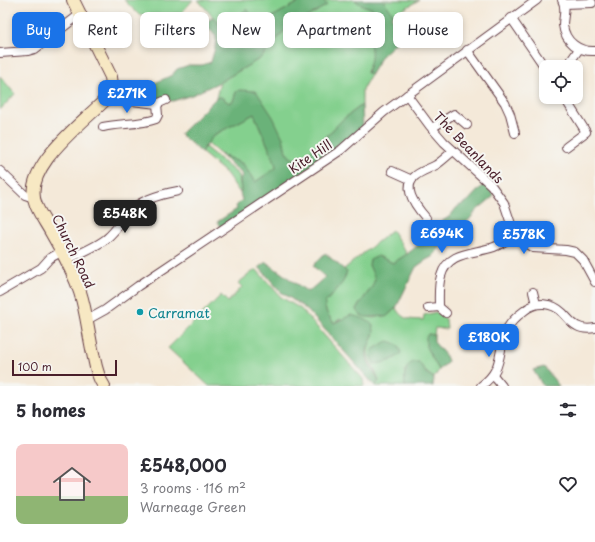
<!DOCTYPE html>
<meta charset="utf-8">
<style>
body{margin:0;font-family:"Playpen Sans",sans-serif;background:#f7f7f7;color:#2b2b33;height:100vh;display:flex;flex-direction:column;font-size:15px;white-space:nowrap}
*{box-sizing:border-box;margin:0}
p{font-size:13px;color:#7c7c81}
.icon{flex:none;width:22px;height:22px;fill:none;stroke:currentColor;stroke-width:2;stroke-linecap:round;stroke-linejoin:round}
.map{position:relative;height:386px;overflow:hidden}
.details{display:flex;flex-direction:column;background:#fff;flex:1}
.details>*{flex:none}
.guide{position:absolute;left:12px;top:12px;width:571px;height:36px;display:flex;gap:8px}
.tools{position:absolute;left:539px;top:60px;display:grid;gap:8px}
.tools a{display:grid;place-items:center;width:44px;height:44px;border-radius:8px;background:#fff;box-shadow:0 2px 6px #0003;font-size:20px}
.scale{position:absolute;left:12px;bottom:10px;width:105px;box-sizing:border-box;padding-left:4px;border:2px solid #4a1f2b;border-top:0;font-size:11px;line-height:14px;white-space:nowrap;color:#4a1f2b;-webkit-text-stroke:3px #f6f6f2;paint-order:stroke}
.price{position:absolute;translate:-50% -34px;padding:0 9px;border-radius:8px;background:#1a73e8;color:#fff;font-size:13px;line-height:26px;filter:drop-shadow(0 1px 2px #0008)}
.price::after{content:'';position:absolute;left:50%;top:24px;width:12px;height:9px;margin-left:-6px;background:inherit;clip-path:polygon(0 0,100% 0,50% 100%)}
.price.selected{background:#222;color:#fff}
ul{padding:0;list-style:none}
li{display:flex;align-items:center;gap:12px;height:100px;padding:0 16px}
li+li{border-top:1px solid #e1e1e2}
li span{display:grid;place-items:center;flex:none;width:112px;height:80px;border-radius:8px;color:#555}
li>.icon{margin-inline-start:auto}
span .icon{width:48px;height:48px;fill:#fffc;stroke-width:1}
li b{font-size:17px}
h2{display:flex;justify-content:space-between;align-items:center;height:48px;padding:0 16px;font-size:17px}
.pill{padding:0 14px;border-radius:8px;background:#fff;box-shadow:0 2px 6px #0003;font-size:14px;line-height:36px}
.pill.selected{background:#1a73e8;color:#fff}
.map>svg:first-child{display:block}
</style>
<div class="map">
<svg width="595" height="386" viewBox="0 0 595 386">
<rect width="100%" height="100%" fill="#f6f6f2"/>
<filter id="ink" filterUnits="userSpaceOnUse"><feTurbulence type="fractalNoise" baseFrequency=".025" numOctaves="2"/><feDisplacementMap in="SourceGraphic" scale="8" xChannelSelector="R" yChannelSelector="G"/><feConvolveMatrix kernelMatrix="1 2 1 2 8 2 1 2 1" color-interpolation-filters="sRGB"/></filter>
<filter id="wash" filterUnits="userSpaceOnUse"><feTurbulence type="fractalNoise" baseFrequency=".012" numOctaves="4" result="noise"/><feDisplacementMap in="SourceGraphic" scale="16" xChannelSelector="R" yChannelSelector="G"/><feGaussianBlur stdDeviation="0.9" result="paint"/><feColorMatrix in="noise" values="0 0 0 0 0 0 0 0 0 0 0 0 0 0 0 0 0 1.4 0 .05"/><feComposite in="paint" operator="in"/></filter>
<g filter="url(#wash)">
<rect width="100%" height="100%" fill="#f4e9d9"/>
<g fill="#84d08e" stroke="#67785c">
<path d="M124,0H193L181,13L139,15Z"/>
<path d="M198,0H303L259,24L246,10L229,42L223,28Z"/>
<path d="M323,0H355L360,4L373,9L374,16L367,28L369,42L372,49V58L367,72L371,74L362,90V105L342,120L318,145L299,160L291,158L286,152L283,138L236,92L233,101L229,103L221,97L216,98L220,82L261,58L283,32L327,5Z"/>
<path d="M383,0H419L394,15Z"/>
<path d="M0,76L15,94L0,110Z"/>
<path d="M254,114L275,162L276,168L255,182L243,164L220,154L207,143L214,135Z"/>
<path d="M205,147L239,175L241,192L240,193L226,173L201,152Z"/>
<path d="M392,230L407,254L393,263L378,256L369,265L376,279L372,287L356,309L358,313L373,318L381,316L386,317L396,308C403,321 410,319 423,320L424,315L436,312L446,319L447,329L435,328L434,335L428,334L426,347L439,370L434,378L427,373L419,363L405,370V386H375L379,381C372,359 361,359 374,334L340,319L334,323C329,316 324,311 325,303L347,272L344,269Z"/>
<path d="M256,269L281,297L301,309L363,379L364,386H209L168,348L221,295L228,302L242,287L238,283Z"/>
</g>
<g fill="#6bb279" stroke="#5a6852">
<path d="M303,0H323L327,5L283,32L261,58L220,82L192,95L173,101L161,100H145L136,98L133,95L132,91L134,89L157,82L172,75L177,69L189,65H202L211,62L215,48L216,37L205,23L213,17L223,28L229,41L231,22L247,9L259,24Z"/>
<path d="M355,0H383L394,15L391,16L402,37L382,56L371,74L367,73C374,52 372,48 364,29C371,27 377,16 373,9L360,4Z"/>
<path d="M239,90L256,91L273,117L283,138L286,152L291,158L299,160L318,145L342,120L362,105L363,127L311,167L221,228L217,222L237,209L236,206L242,200L240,193L241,191L240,179L242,176L241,173L220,154L243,164L255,182L276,168L275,162L254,114L214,135L201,152L180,134L216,98L221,97L229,103L233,101L236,92Z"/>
<path d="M483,185L487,186L494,196L476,211L469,220L441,246L432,257L426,260L416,267L396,308L386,317C375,314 362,323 356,309L372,287L375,279L369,265L370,260L378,256L393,263L407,254L426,239L431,226L441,222L450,216L457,207L468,201Z"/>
<path d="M325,253L347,272L343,282L325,303C324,311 329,316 334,323L351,315C361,318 378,321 373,335C372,341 367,346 367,353C366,362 376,373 379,381L375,386L309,312L302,306L281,292L259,267L266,262L308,292L325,277L313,266Z"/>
<path d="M428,334L434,335V342L446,356L448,361L447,363L439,370L426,347V337Z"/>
<path d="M387,341C395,342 399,345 401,353C394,361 384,363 374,364L371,356L372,350Z"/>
<path d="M413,362H419L426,373L434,378L433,386H405C404,377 404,366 413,362Z"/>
<path d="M544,367L559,386H543L533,370Z"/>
</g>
</g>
<g filter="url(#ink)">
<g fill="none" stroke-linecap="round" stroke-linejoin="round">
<g stroke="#643d45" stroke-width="10">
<g id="street">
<path d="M562,0C567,8 563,16 563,25C565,42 579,52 595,51"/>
<path d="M564,4L592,3"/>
<path d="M511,18L546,69"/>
<path d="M467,50L505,103L510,114L515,133"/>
<path d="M0,53L28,51L35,49L79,15"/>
<path d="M570,62L579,49"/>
<path d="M111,89L132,101L157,104L166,100"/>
<path d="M407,95L430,126L444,142L491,185L504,203L512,227L518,238L533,248L566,250L575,252L583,260L595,282"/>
<path d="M564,97L586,132L566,147"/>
<path d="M103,127C121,123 139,125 156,119L158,115L157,104"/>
<path d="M432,128L454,114L467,125"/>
<path d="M0,171L25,195L34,198"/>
<path d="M392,171L412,180"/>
<path d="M426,218C418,209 402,189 414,177C420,171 429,169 436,165C442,161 447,156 453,151"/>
<path d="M65,260C79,254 94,248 106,239C116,231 122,220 130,211C142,199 162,194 178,191"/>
<path d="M0,292L41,268L50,258L61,252"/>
<path d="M533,292L536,304"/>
<path d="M428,308L439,307"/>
<path d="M446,313L439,307C439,297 438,286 441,276C448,251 474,254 494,247C502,244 508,239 515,234"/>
<path d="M87,320L105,310L138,286L341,150L384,112L537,0"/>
<path d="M493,375L502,386"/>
<path d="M481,386C504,369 497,354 506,331C510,322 517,316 524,311C536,301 552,302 563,313C568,318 571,323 577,326C582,329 589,329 595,328"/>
</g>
</g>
<g stroke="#643d45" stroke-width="14">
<path id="secondary" d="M73,0L111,77L112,85L111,89L106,99C83,123 20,168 36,205C40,215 46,223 51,232C62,251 73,271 80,292C86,310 88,330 92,349C95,361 96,375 104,386"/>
</g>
<use href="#street" stroke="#fff" stroke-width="8"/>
<use href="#secondary" stroke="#f7e8c3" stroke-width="12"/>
</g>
</g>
<circle fill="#0f9aa8" stroke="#f6f6f2" stroke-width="1.5" cx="140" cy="312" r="4"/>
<g text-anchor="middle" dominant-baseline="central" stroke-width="4" stroke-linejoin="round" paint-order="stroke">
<g font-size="13" fill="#4a1f2b" stroke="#f6f6f2">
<text transform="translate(469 147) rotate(46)">The Beanlands</text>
<text transform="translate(310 156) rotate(-34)">Kite Hill</text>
<text transform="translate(74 251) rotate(64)">Church Road</text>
</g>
<g font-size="13" fill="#0d838f" stroke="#f6f6f2" text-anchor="start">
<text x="148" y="312">Carramat</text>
</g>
</g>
</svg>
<div class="tools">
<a><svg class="icon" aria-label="locate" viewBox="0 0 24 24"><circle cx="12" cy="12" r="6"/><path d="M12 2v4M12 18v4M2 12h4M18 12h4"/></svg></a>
</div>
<div class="scale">100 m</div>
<b class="price" style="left:127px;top:114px">£271K</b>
<b class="price selected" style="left:125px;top:234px">£548K</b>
<b class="price" style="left:442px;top:254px">£694K</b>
<b class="price" style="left:524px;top:255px">£578K</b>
<b class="price" style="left:489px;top:358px">£180K</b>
<div class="guide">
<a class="pill selected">Buy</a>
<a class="pill">Rent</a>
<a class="pill">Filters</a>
<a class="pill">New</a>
<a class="pill">Apartment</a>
<a class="pill">House</a>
</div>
</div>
<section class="details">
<h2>5 homes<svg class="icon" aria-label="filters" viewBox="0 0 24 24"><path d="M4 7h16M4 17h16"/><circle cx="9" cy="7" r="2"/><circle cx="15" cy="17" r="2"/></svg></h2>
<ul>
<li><span style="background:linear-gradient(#f6c9c9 65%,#8fb573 0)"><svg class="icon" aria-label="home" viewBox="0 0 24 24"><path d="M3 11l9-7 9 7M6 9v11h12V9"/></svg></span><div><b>£548,000</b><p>3 rooms · 116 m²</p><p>Warneage Green</p></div><svg class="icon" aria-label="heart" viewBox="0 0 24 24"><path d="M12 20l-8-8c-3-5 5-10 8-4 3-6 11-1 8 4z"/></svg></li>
</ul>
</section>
